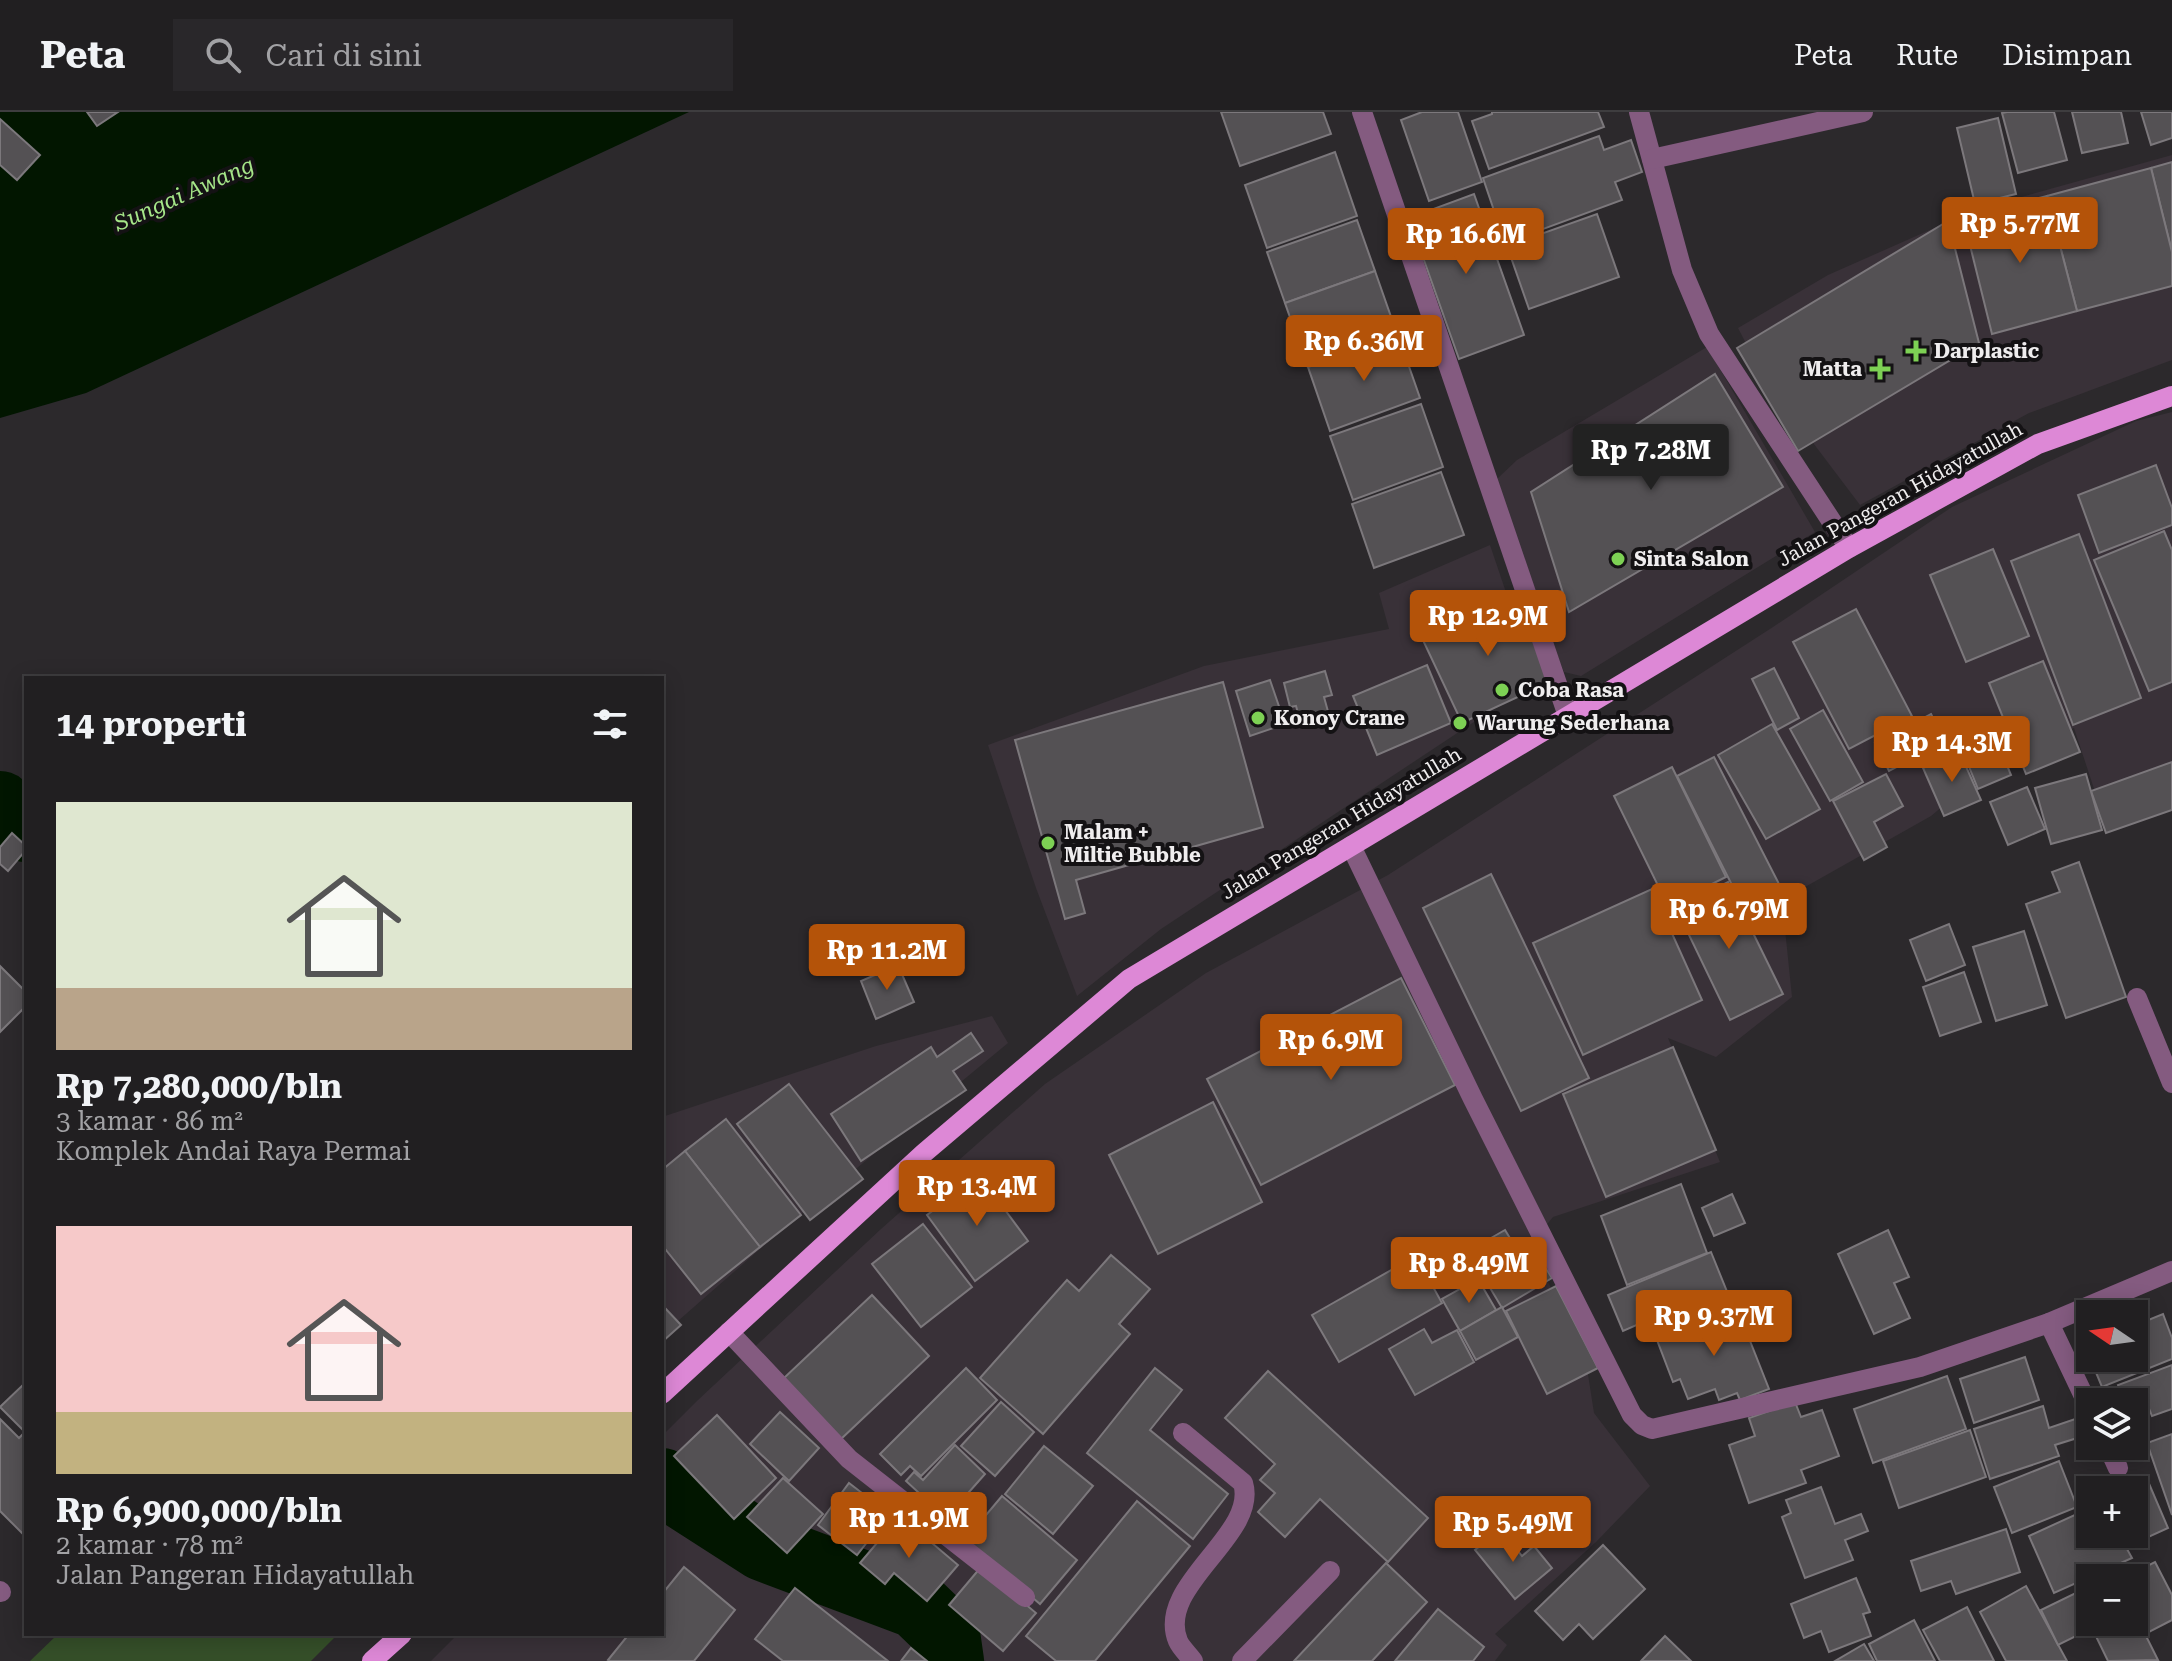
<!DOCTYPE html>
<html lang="id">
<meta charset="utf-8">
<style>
body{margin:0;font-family:"Roboto Serif",serif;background:#29272a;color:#f1f3f6;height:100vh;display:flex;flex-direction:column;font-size:30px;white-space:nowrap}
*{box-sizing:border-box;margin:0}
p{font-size:26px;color:#a2a2a5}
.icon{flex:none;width:44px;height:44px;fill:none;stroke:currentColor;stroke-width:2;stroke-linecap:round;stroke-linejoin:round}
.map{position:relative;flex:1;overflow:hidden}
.side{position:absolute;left:24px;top:564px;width:640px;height:960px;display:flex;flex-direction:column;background:#211f21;border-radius:0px;box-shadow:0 4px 20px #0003,0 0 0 2px #3e3d3f}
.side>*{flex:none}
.needle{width:52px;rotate:283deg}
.fabs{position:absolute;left:2076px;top:1188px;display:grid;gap:16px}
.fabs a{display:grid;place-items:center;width:72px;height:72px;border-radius:0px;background:#211f21;box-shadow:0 4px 20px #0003,0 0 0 2px #3e3d3f;font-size:40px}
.price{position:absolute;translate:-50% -68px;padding:0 18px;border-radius:8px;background:#b45309;color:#fff;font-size:26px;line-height:52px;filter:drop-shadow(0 2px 4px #0008)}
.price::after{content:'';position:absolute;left:50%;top:48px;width:24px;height:18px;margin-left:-12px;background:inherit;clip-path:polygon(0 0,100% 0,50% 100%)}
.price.current{background:#222;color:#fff}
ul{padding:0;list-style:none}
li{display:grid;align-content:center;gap:16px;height:424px;padding:0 32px}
li span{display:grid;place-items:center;height:248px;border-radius:0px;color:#555}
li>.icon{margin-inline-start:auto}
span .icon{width:144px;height:144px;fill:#fffc;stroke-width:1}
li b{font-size:34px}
h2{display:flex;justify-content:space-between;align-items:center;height:96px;padding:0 32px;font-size:34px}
header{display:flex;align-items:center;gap:48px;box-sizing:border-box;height:112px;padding:0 40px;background:#211f21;border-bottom:2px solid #3e3d3f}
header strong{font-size:38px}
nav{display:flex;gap:44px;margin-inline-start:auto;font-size:28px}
.search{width:560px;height:72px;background:#29272a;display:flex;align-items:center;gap:20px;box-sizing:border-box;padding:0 28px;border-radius:0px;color:#a2a2a5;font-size:30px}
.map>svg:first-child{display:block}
</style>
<header>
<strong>Peta</strong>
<div class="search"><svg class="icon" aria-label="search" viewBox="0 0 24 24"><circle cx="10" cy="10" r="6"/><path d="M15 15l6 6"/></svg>Cari di sini</div>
<nav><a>Peta</a><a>Rute</a><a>Disimpan</a></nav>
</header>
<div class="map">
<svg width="2172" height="1549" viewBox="0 0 2172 1549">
<rect width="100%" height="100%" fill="#2c292c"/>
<g fill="#393138">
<path d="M2172,43V248L2029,301L1860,393L1764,266L1738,216L1828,163L1975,98Z"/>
<path d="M1707,235L1815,420L1581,564L1564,560L1496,390L1497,367L1517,348Z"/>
<path d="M2172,300V695L2105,710L2074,616L2004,643L1931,704L1782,788L1792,885L1716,945L1668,926L1720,1050L1553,1105L1531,1132L1587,1256L1594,1301L1650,1374L1596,1430L1495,1522L1507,1533L1495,1549H986L856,1462L794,1443L668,1360L662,1352V1324L698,1288L881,1117L1045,972L1206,861L1388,763L1773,515L1952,395L2136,309Z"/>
<path d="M1490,433L1536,569L1161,817L1077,884L1036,776L988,633L1204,554L1389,517L1379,481Z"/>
<path d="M992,904L1008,931L776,1123L662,1223V1005L876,934Z"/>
<path d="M662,1393L785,1457L886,1495L936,1527L937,1545L942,1549H431L458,1522H662Z"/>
</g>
<path fill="#354f29" d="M58,1522H338L311,1549H30Z"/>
<path fill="#021600" d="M0,0H689L86,281L0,306Z"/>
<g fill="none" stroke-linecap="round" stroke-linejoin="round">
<g stroke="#021600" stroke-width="68">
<path d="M0,693L26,716"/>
<path d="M662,1370L763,1435L917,1493L946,1521L950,1549"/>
</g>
</g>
<g fill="#545154" stroke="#7c787c" stroke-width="2">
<path d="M87,0H118L97,14Z"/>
<path d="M1221,0H1323L1331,22L1240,54Z"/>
<path d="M1422,0H1458L1482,70L1429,89L1401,8Z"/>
<path d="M1492,0H1598L1604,15L1489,57L1472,9L1492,2Z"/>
<path d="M2007,0H2054L2067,48L2018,61L2002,1Z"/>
<path d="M2072,0H2121L2128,31L2082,41Z"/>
<path d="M2141,0H2172V26L2151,33Z"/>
<path d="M1998,6L2016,82L1975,92L1957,16Z"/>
<path d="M0,7L40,43L17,68L0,53Z"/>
<path d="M1599,24L1604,38L1631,28L1642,60L1615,70L1622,88L1505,131L1483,66Z"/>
<path d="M1335,40L1357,104L1267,136L1245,73Z"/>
<path d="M2172,50V140L2151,56Z"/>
<path d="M2151,56L2172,140V174L2077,199L2047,84Z"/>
<path d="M1474,82L1524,223L1459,247L1409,106Z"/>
<path d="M2047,84L2077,199L1992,222L1963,105Z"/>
<path d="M1597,102L1619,165L1529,197L1507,134Z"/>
<path d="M1357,108L1375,159L1285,191L1267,140Z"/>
<path d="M1948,109L1979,231L1798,339L1737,236Z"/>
<path d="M1375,159L1397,222L1307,254L1285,191Z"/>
<path d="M1398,223L1420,286L1330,319L1308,255Z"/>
<path d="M1715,262L1783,375L1569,500L1531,380Z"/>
<path d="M1421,292L1443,355L1353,388L1330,324Z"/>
<path d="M2156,353L2172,396V413L2099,441L2078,383Z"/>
<path d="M1441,360L1464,423L1374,456L1352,392Z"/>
<path d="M2164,419L2172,438V570L2149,579L2094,448Z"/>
<path d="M2079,422L2141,586L2073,613L2011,449Z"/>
<path d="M1993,437L2029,524L1966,550L1930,463Z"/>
<path d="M1514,481L1554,568L1462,611L1421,524Z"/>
<path d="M1856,497L1912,604L1849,637L1793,530Z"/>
<path d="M2043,549L2080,640L2026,662L1989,571Z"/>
<path d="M1427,553L1451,611L1377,643L1353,584Z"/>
<path d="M1774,556L1799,606L1777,618L1752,567Z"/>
<path d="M1325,559L1332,583L1324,585L1329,603L1301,612L1296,594L1290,595L1284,571Z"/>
<path d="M1270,568L1285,612L1250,624L1236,579Z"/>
<path d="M1223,570L1263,715L1076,768L1085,801L1065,807L1015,628Z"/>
<path d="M1823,598L1863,670L1830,689L1790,617Z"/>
<path d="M1931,602L1945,630L1889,659L1875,631Z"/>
<path d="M1772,612L1820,697L1766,727L1718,643Z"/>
<path d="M1990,612L2011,663L1978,677L1957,625Z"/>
<path d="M1959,639L1981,688L1944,704L1923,656Z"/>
<path d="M1714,645L1781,776L1743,795L1677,664Z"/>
<path d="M2172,650V698L2106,721L2091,679Z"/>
<path d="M1672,655L1726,765L1668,794L1614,684Z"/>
<path d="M1886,662L1903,694L1874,710L1887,735L1864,748L1833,689Z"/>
<path d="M2086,662L2102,718L2051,732L2035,676Z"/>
<path d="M2027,675L2045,717L2008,733L1990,690Z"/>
<path d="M12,721L26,734V738L8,759L0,752V735Z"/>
<path d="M2079,750L2126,885L2066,906L2026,792L2060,780L2052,760Z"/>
<path d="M1491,762L1589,966L1521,999L1423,796Z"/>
<path d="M1728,770L1783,882L1730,908L1676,796Z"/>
<path d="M1652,777L1702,888L1583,943L1533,831Z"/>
<path d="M1949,812L1965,853L1926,869L1910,828Z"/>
<path d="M2024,819L2047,893L1996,909L1973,835Z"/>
<path d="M898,853L914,890L876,907L861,869Z"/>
<path d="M0,854L26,880V894L0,920Z"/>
<path d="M1964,860L1981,910L1940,924L1923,875Z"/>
<path d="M1401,866L1455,973L1261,1073L1207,967Z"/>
<path d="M971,921L983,939L953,959L966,978L861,1049L831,1002L931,935L937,945Z"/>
<path d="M1673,935L1716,1038L1606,1085L1563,982Z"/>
<path d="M789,972L863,1067L810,1108L737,1012Z"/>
<path d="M1213,990L1262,1090L1158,1142L1109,1043Z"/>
<path d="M726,1007L801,1103L760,1135L685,1039Z"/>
<path d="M685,1039L760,1135L701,1182L662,1133V1058Z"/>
<path d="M980,1064L1028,1129L975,1169L927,1103Z"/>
<path d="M1681,1072L1707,1141L1627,1173L1601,1104Z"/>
<path d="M1732,1082L1745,1111L1714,1124L1702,1096Z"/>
<path d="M923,1112L972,1175L921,1215L872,1152Z"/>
<path d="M1505,1118L1516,1136L1528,1128L1552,1166L1502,1196L1477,1154L1493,1145L1484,1130Z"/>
<path d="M1888,1118L1909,1165L1894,1171L1910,1206L1874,1222L1838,1142Z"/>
<path d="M1711,1140L1732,1192L1648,1228L1641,1211L1623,1219L1608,1183Z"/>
<path d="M1111,1143L1150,1177L1119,1212L1130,1222L1043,1322L980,1266L1067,1168L1079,1179Z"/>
<path d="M1416,1144L1442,1191L1339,1250L1312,1203Z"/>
<path d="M1478,1167L1496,1198L1460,1219L1442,1187Z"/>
<path d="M1556,1174L1598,1256L1547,1282L1506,1199Z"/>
<path d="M872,1183L929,1244L841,1327L784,1266Z"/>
<path d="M2138,1190L2146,1209L2163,1202L2172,1226V1247L2102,1275L2090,1246H2134V1202H2106Z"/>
<path d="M1502,1195L1518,1225L1476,1248L1460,1219Z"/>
<path d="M665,1196L681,1213L662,1230V1199Z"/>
<path d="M1737,1196L1769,1277L1740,1288L1737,1281L1719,1288L1715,1277L1688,1287L1680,1267L1673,1270L1657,1228Z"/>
<path d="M1424,1217L1432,1231L1457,1218L1474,1250L1415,1283L1389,1237Z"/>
<path d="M2025,1245L2039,1288L1974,1311L1960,1267Z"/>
<path d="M2172,1253V1297L2152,1304L2148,1294L2134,1300V1290H2124L2118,1273Z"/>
<path d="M966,1256L997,1288L921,1364L910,1354L901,1363L880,1342Z"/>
<path d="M1155,1256L1182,1278L1150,1318L1228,1382L1193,1427L1087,1341Z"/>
<path d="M1268,1259L1428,1406L1388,1450L1320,1387L1285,1425L1258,1400L1275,1381L1260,1368L1275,1352L1225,1306Z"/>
<path d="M1947,1264L1966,1317L1873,1351L1854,1297Z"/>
<path d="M26,1270V1425L0,1399V1307L19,1326L25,1320L0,1295Z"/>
<path d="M1001,1290L1034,1320L995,1364L961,1334Z"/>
<path d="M1795,1290L1801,1305L1822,1298L1839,1344L1801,1358L1806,1371L1749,1391L1729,1333L1755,1324L1749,1306Z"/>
<path d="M2043,1294L2049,1316L2084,1304L2090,1322L2055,1333L2059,1344L1990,1367L1974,1317Z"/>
<path d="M780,1300L819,1336L789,1369L750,1332Z"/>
<path d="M717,1303L776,1366L734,1407L674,1344Z"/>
<path d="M1970,1318L1986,1365L1899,1396L1883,1349Z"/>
<path d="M2172,1322V1403L2147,1331Z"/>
<path d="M955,1333L985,1362L946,1406L906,1369L914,1360L923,1368Z"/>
<path d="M1044,1334L1093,1374L1053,1422L1005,1382Z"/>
<path d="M2059,1349L2077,1395L2012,1421L1994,1375Z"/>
<path d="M783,1366L823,1402L787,1441L747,1405Z"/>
<path d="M2147,1367L2168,1416L2144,1427L2134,1405V1378H2123Z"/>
<path d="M849,1371L889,1402L857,1443L818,1413Z"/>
<path d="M1821,1375L1835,1412L1861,1402L1868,1419L1845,1428L1853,1448L1805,1466L1782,1405L1791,1401L1786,1388Z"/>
<path d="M1002,1384L1077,1448L1040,1492L965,1428Z"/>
<path d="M1137,1389L1190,1434L1095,1549H1056L1026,1524Z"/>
<path d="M2090,1396V1422H2134V1413L2142,1430L2127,1437L2132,1446L2054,1481L2029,1424Z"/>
<path d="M900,1404L958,1453L927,1489L894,1461L885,1472L860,1451Z"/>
<path d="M1501,1417L1522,1444L1534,1434L1552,1456L1515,1487L1475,1438Z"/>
<path d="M2006,1417L2020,1460L1956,1482L1951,1469L1921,1479L1911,1449Z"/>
<path d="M1603,1433L1645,1477L1593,1527L1579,1512L1563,1528L1535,1499Z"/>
<path d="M2155,1450L2172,1483V1508L2149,1520L2134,1491V1466H2123Z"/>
<path d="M1386,1451L1427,1490L1372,1549H1294Z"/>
<path d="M684,1455L735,1498L694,1549H610L608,1548L629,1522H662V1482Z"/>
<path d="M981,1455L1036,1501L1003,1539L949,1493Z"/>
<path d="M1856,1466L1870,1500L1863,1502L1871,1524L1829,1540L1821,1519L1804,1526L1791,1492Z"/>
<path d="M2026,1474L2067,1549H2006L1980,1500Z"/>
<path d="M2090,1474V1510H2134V1500L2158,1548L2108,1549L2092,1516L2058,1533L2041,1498Z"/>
<path d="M795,1476L888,1549H783L755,1527Z"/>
<path d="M1967,1495L1994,1549H1940L1923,1518Z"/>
<path d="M1438,1497L1484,1535L1473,1549H1395Z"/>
<path d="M1914,1508L1935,1549H1877L1869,1532Z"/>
<path d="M1665,1524L1691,1549H1641Z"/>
<path d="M1864,1532L1874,1549H1835Z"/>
<path d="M911,1536L927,1549H901Z"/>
</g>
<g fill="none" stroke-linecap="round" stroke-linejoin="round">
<g stroke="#845b80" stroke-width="20">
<path d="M2137,886L2172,971"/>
<path d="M729,1220L849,1347L1025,1485"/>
<path d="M1183,1321L1243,1371C1259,1423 1155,1473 1178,1529C1181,1536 1189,1543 1193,1549"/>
<path d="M0,1479L1,1480"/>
<path d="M1242,1549L1330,1459"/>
</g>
<g stroke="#845b80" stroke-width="20">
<path d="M1362,0L1568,604"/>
<path d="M1639,0L1682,158L1709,222L1849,436"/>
<path d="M1652,47L1863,0"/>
<path d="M1351,734L1473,987L1632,1303L1642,1313L1652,1317L1920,1255L2049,1211L2172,1159"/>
<path d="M2049,1211L2090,1297"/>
<path d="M2108,1334L2118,1356"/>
</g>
<g stroke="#dd88d6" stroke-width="20">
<path d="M662,1282L924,1041L1129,867L1849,436L2038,332L2172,284"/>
<path d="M372,1549L402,1522"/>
</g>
</g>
<g fill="#7dd154" stroke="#141214" stroke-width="3">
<path d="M1912 227h8v8h8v8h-8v8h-8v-8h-8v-8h8z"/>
<path d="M1876 245h8v8h8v8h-8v8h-8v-8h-8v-8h8z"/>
<circle cx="1618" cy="447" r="8"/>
<circle cx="1502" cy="578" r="8"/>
<circle cx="1258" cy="606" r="8"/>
<circle cx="1460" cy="611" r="8"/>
<circle cx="1048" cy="731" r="8"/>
</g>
<g text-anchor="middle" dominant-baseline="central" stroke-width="8" stroke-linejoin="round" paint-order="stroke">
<g font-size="20" font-weight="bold" fill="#efedee" stroke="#141214" text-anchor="start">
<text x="1934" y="239">Darplastic</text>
<text x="1862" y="257" text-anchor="end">Matta</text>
<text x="1634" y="447">Sinta Salon</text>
<text x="1518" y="578">Coba Rasa</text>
<text x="1274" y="606">Konoy Crane</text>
<text x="1476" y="611">Warung Sederhana</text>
<text x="1064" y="720">Malam +<tspan x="1064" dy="23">Miltie Bubble</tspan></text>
</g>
<g font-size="20" fill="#efedee" stroke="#141214">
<text transform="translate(1900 382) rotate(-29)">Jalan Pangeran Hidayatullah</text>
<text transform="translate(1341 711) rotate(-31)">Jalan Pangeran Hidayatullah</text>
</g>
<g font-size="22" font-style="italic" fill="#a6e689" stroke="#141214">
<text transform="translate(184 82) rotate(-24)">Sungai Awang</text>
</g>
</g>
</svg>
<div class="fabs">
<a><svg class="needle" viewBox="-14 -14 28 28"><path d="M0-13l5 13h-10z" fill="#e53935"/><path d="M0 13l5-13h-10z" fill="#a2a2a5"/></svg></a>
<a><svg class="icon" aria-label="layers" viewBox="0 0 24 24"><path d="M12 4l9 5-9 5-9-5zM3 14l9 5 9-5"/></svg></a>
<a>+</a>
<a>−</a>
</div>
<b class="price" style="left:2020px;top:153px">Rp 5.77M</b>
<b class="price" style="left:1466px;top:164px">Rp 16.6M</b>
<b class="price" style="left:1364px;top:271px">Rp 6.36M</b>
<b class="price current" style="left:1651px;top:380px">Rp 7.28M</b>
<b class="price" style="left:1488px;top:546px">Rp 12.9M</b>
<b class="price" style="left:1952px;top:672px">Rp 14.3M</b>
<b class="price" style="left:1729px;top:839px">Rp 6.79M</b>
<b class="price" style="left:887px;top:880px">Rp 11.2M</b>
<b class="price" style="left:1331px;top:970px">Rp 6.9M</b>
<b class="price" style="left:977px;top:1116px">Rp 13.4M</b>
<b class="price" style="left:1469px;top:1193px">Rp 8.49M</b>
<b class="price" style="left:1714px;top:1246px">Rp 9.37M</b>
<b class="price" style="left:909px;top:1448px">Rp 11.9M</b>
<b class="price" style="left:1513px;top:1452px">Rp 5.49M</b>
<section class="side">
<h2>14 properti<svg class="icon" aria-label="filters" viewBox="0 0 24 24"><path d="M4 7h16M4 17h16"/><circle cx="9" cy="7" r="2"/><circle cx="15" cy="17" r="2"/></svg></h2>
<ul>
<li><span style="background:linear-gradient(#dfe7d0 75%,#b9a48a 0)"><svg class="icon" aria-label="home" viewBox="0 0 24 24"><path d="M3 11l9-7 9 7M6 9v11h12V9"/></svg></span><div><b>Rp 7,280,000/bln</b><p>3 kamar · 86 m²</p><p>Komplek Andai Raya Permai</p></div></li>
<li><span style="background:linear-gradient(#f6c9c9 75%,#c2b280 0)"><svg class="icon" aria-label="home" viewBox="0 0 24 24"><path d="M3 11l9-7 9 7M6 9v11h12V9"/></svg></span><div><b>Rp 6,900,000/bln</b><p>2 kamar · 78 m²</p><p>Jalan Pangeran Hidayatullah</p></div></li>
</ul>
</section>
</div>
